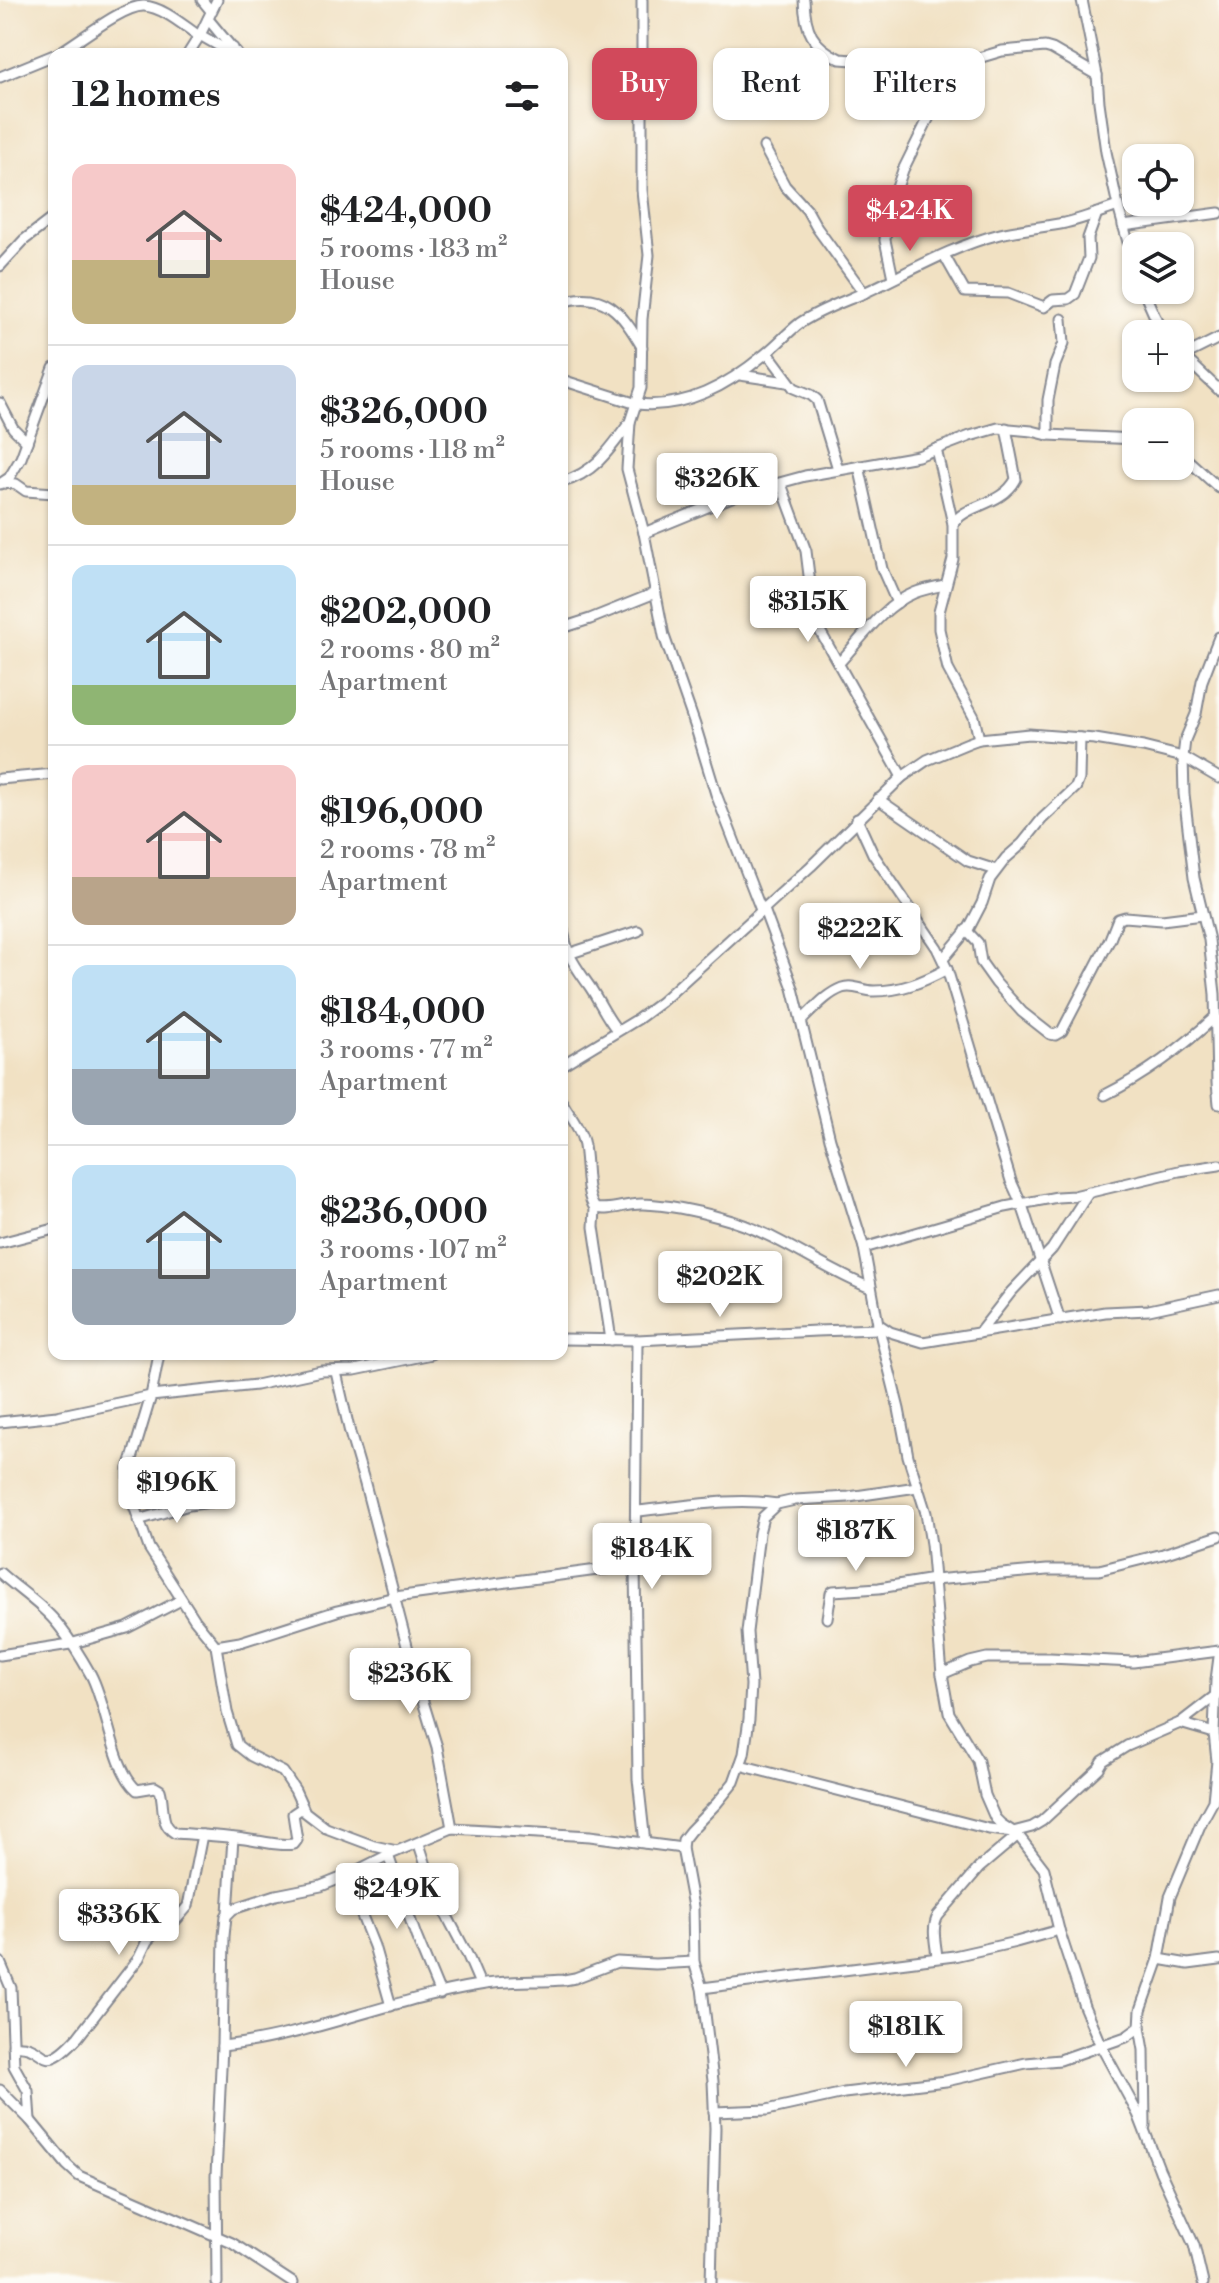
<!DOCTYPE html>
<meta charset="utf-8">
<style>
body{margin:0;font-family:"Libre Bodoni",serif;background:#f6f6f6;color:#202124;height:100vh;display:flex;flex-direction:column;font-size:30px;white-space:nowrap}
*{box-sizing:border-box;margin:0}
p{font-size:26px;color:#757577}
.icon{flex:none;width:44px;height:44px;fill:none;stroke:currentColor;stroke-width:2;stroke-linecap:round;stroke-linejoin:round}
.map{position:relative;flex:1;overflow:hidden}
.details{position:absolute;left:48px;top:48px;width:520px;height:1312px;display:flex;flex-direction:column;background:#fff;border-radius:16px;box-shadow:0 2px 6px #0004}
.details>*{flex:none}
.top-card{position:absolute;left:592px;top:48px;width:506px;height:72px;display:flex;gap:16px}
.buttons{position:absolute;left:1122px;top:144px;display:grid;gap:16px}
.buttons a{display:grid;place-items:center;width:72px;height:72px;border-radius:16px;background:#fff;box-shadow:0 2px 6px #0004;font-size:40px}
.price{position:absolute;translate:-50% -68px;padding:0 18px;border-radius:8px;background:#fff;color:#222;font-size:26px;line-height:52px;filter:drop-shadow(0 2px 4px #0008)}
.price::after{content:'';position:absolute;left:50%;top:48px;width:24px;height:18px;margin-left:-12px;background:inherit;clip-path:polygon(0 0,100% 0,50% 100%)}
.price.on{background:#d1495b;color:#fff}
ul{padding:0;list-style:none}
li{display:flex;align-items:center;gap:24px;height:200px;padding:0 24px}
li+li{border-top:2px solid #e0e0e0}
li span{display:grid;place-items:center;flex:none;width:224px;height:160px;border-radius:16px;color:#555}
li>.icon{margin-inline-start:auto}
span .icon{width:96px;height:96px;fill:#fffc;stroke-width:1}
li b{font-size:34px}
h2{display:flex;justify-content:space-between;align-items:center;height:96px;padding:0 24px;font-size:34px}
.chip{padding:0 28px;border-radius:16px;background:#fff;box-shadow:0 2px 6px #0004;font-size:28px;line-height:72px}
.chip.on{background:#d1495b;color:#fff}
.map>svg:first-child{display:block}
</style>
<div class="map">
<svg width="1219" height="2283" viewBox="0 0 1219 2283">
<rect width="100%" height="100%" fill="#fdfcf7"/>
<filter id="ink" filterUnits="userSpaceOnUse"><feTurbulence type="fractalNoise" baseFrequency=".0125" numOctaves="2"/><feDisplacementMap in="SourceGraphic" scale="16" xChannelSelector="R" yChannelSelector="G"/><feConvolveMatrix kernelMatrix="1 2 1 2 8 2 1 2 1" color-interpolation-filters="sRGB"/></filter>
<filter id="wash" filterUnits="userSpaceOnUse"><feTurbulence type="fractalNoise" baseFrequency=".006" numOctaves="4" result="noise"/><feDisplacementMap in="SourceGraphic" scale="32" xChannelSelector="R" yChannelSelector="G"/><feGaussianBlur stdDeviation="1.8" result="paint"/><feColorMatrix in="noise" values="0 0 0 0 0 0 0 0 0 0 0 0 0 0 0 0 0 1.4 0 .05"/><feComposite in="paint" operator="in"/></filter>
<g filter="url(#wash)">
<rect width="100%" height="100%" fill="#f1e1c3"/>
</g>
<g filter="url(#ink)">
<g fill="none" stroke-linecap="round" stroke-linejoin="round">
<g stroke="#868890" stroke-width="13">
<g id="minor">
<path d="M202,0L211,11"/>
<path d="M642,0V190L649,255L642,319L641,388L630,422L627,469L644,533L664,636L695,725L716,794L761,910"/>
<path d="M804,0C805,30 812,46 840,59L944,67L965,62L1002,51L1045,47L1052,49L1097,75"/>
<path d="M1082,0L1097,75L1099,102L1106,152L1118,206L1136,271"/>
<path d="M208,19L237,54"/>
<path d="M200,35L221,47L233,48"/>
<path d="M57,54C77,43 123,5 144,6C163,7 184,26 199,36"/>
<path d="M188,54L200,35L217,0"/>
<path d="M0,77L54,55"/>
<path d="M764,147L785,186L807,210L817,228L864,293"/>
<path d="M1123,226L1219,213"/>
<path d="M944,255L965,292L1008,293L1044,307L1053,300L1068,299L1075,294L1089,258L1088,238L1097,213"/>
<path d="M0,266L24,240L54,217"/>
<path d="M893,278L885,240L887,217L903,170L934,107L940,90L944,67"/>
<path d="M1143,290L1155,317L1166,334"/>
<path d="M562,302C605,289 622,313 642,347"/>
<path d="M768,353L794,388L811,395L817,400L838,469"/>
<path d="M1180,353L1219,390"/>
<path d="M1183,356L1219,338"/>
<path d="M740,375L787,382"/>
<path d="M562,380L637,404C686,409 728,385 764,355C777,345 787,333 800,323C821,309 843,302 866,292C909,272 953,246 1000,234C1021,229 1044,227 1065,223C1083,219 1100,212 1118,206"/>
<path d="M0,403L13,428L27,442"/>
<path d="M1048,435V400L1055,365L1064,343L1062,319"/>
<path d="M936,449L953,524"/>
<path d="M1180,453L1219,488"/>
<path d="M859,466L882,569L897,603"/>
<path d="M562,482C595,473 611,448 630,422"/>
<path d="M3,483L16,484L26,491L54,493"/>
<path d="M0,484L9,478L21,458L54,368"/>
<path d="M781,484L806,551L813,608L820,631L902,777"/>
<path d="M644,533L739,494L805,476L918,456L970,436L998,428L1032,431L1048,435L1136,439"/>
<path d="M562,628L590,619L655,593"/>
<path d="M1219,637L1202,681L1196,714L1185,740L1183,757L1184,794L1194,878L1209,940L1215,994L1217,1083L1219,1104"/>
<path d="M839,663C861,639 883,606 914,593C924,589 935,587 945,585"/>
<path d="M979,739L974,717L948,669L939,629V612L953,559V524C966,503 1001,507 1016,479L1006,428"/>
<path d="M0,779L54,774"/>
<path d="M878,799L968,861L996,870"/>
<path d="M857,819L873,854L937,948L947,969L1011,1181L1022,1205L1060,1320"/>
<path d="M763,907L793,988L830,1139L864,1248L879,1329L899,1409L908,1456L926,1513L931,1544L942,1674L949,1713L978,1761L985,1795L995,1818L1001,1824L1018,1835L1044,1869L1059,1930L1084,2006L1101,2046L1138,2114L1160,2171L1194,2245L1203,2283"/>
<path d="M562,924C567,957 572,961 590,987C600,1002 606,1017 617,1030"/>
<path d="M966,930L978,943L981,962L996,983L1022,1012L1050,1034L1055,1035L1062,1031L1110,939L1118,919L1125,917L1162,920L1202,915"/>
<path d="M568,954L638,931"/>
<path d="M943,959L969,928L982,903L990,879L1006,858L1022,844L1042,819L1076,787L1079,779L1080,738"/>
<path d="M802,1020C814,1009 826,994 842,988C853,984 863,991 874,991C901,991 923,982 947,969"/>
<path d="M562,1065L638,1019L661,1002L811,866L902,777L927,760L968,743L979,739L1029,734L1095,739L1143,747L1183,757L1219,778"/>
<path d="M1105,1095C1147,1074 1182,1048 1216,1016"/>
<path d="M562,1102C569,1115 579,1126 583,1141C588,1160 584,1194 595,1208C611,1212 627,1203 643,1204C669,1205 697,1211 722,1218C776,1232 820,1268 871,1288"/>
<path d="M595,1208L594,1227L611,1340"/>
<path d="M0,1243L54,1229"/>
<path d="M864,1248L1005,1207L1057,1197L1074,1196L1179,1171L1219,1165"/>
<path d="M878,1324L890,1332L923,1342L1105,1312L1149,1310L1219,1295"/>
<path d="M979,1333L1011,1292L1052,1249L1089,1192"/>
<path d="M562,1339L637,1340L816,1331L879,1329"/>
<path d="M637,1340L635,1565L638,1779L645,1843"/>
<path d="M159,1354L151,1396L129,1469V1481L133,1503L149,1548L195,1620L216,1646L240,1642L337,1611L395,1597L635,1565"/>
<path d="M336,1372L350,1433L365,1484L413,1669L437,1747L452,1828"/>
<path d="M0,1422L57,1416L151,1396L256,1385L321,1371L355,1370L432,1354"/>
<path d="M637,1511C682,1507 731,1497 777,1504"/>
<path d="M138,1520L189,1505L211,1502"/>
<path d="M0,1573C20,1591 44,1606 60,1627C71,1641 82,1659 91,1675C107,1705 113,1770 137,1790L155,1787L160,1790C165,1806 159,1824 175,1833C202,1835 231,1836 257,1841C271,1843 281,1846 294,1844L297,1840L293,1814L302,1808"/>
<path d="M934,1580L1047,1570H1099L1163,1554L1219,1536"/>
<path d="M827,1618L831,1593L833,1591L879,1588L934,1579"/>
<path d="M216,1646L227,1712L237,1745L251,1756L283,1772L295,1790L305,1812L326,1828L374,1846L397,1851"/>
<path d="M0,1655L70,1644L127,1628L181,1600"/>
<path d="M942,1674L970,1662L987,1658H1050L1133,1662L1219,1651"/>
<path d="M1180,1723L1214,1733"/>
<path d="M740,1765L989,1829L1013,1832L1032,1827L1042,1821L1099,1768L1103,1761L1127,1746L1180,1723L1215,1696"/>
<path d="M419,1844L435,1893L468,1956L480,1984"/>
<path d="M388,1855L416,1936L440,1994"/>
<path d="M346,1876L374,1946L391,2006"/>
<path d="M228,1913L233,1838"/>
<path d="M937,1957C936,1944 931,1928 938,1916L979,1868L1018,1835"/>
<path d="M1159,1959L1188,1964L1219,1960"/>
<path d="M0,1962L11,1988L14,2066L28,2091L30,2120"/>
<path d="M702,1988L954,1956L1016,1942L1059,1930"/>
<path d="M13,2046C49,2042 38,2080 78,2037L139,1958L147,1941L165,1923L176,1920L188,1906L202,1835"/>
<path d="M222,2046C310,2036 392,1999 479,1985C506,1980 536,1982 564,1980L575,1978L617,1962L655,1964L694,1962"/>
<path d="M0,2090L30,2120L67,2165L79,2176L232,2243L293,2283"/>
<path d="M714,2112L767,2110L844,2093L946,2081L1026,2063L1060,2060L1126,2037L1140,2027"/>
<path d="M1145,2126L1144,2050L1140,2027L1141,2010L1159,1959L1170,1897L1201,1823L1213,1801L1217,1761L1214,1733L1216,1680L1219,1657"/>
<path d="M217,2283L216,2176L222,2046L224,1936L226,1916L233,1909L276,1895L321,1886L346,1876L388,1855L452,1828L590,1836L682,1848"/>
<path d="M711,2283L715,2128L713,2081L702,1988L694,1962L693,1907L682,1848L683,1840L690,1831L717,1803L734,1782L744,1754L749,1719L751,1685L747,1632L759,1533L763,1517L777,1504L795,1500L849,1497L917,1487"/>
</g>
</g>
<use href="#minor" stroke="#fff" stroke-width="9"/>
</g>
</g>
</svg>
<div class="buttons">
<a><svg class="icon" aria-label="locate" viewBox="0 0 24 24"><circle cx="12" cy="12" r="6"/><path d="M12 2v4M12 18v4M2 12h4M18 12h4"/></svg></a>
<a><svg class="icon" aria-label="layers" viewBox="0 0 24 24"><path d="M12 4l9 5-9 5-9-5zM3 14l9 5 9-5"/></svg></a>
<a>+</a>
<a>−</a>
</div>
<b class="price on" style="left:910px;top:253px">$424K</b>
<b class="price" style="left:717px;top:521px">$326K</b>
<b class="price" style="left:808px;top:644px">$315K</b>
<b class="price" style="left:860px;top:971px">$222K</b>
<b class="price" style="left:720px;top:1319px">$202K</b>
<b class="price" style="left:177px;top:1525px">$196K</b>
<b class="price" style="left:856px;top:1573px">$187K</b>
<b class="price" style="left:652px;top:1591px">$184K</b>
<b class="price" style="left:410px;top:1716px">$236K</b>
<b class="price" style="left:397px;top:1931px">$249K</b>
<b class="price" style="left:119px;top:1957px">$336K</b>
<b class="price" style="left:906px;top:2069px">$181K</b>
<div class="top-card">
<a class="chip on">Buy</a>
<a class="chip">Rent</a>
<a class="chip">Filters</a>
</div>
<section class="details">
<h2>12 homes<svg class="icon" aria-label="filters" viewBox="0 0 24 24"><path d="M4 7h16M4 17h16"/><circle cx="9" cy="7" r="2"/><circle cx="15" cy="17" r="2"/></svg></h2>
<ul>
<li><span style="background:linear-gradient(#f6c9c9 60%,#c2b280 0)"><svg class="icon" aria-label="home" viewBox="0 0 24 24"><path d="M3 11l9-7 9 7M6 9v11h12V9"/></svg></span><div><b>$424,000</b><p>5 rooms · 183 m²</p><p>House</p></div></li>
<li><span style="background:linear-gradient(#c9d6e8 75%,#c2b280 0)"><svg class="icon" aria-label="home" viewBox="0 0 24 24"><path d="M3 11l9-7 9 7M6 9v11h12V9"/></svg></span><div><b>$326,000</b><p>5 rooms · 118 m²</p><p>House</p></div></li>
<li><span style="background:linear-gradient(#bfe0f5 75%,#8fb573 0)"><svg class="icon" aria-label="home" viewBox="0 0 24 24"><path d="M3 11l9-7 9 7M6 9v11h12V9"/></svg></span><div><b>$202,000</b><p>2 rooms · 80 m²</p><p>Apartment</p></div></li>
<li><span style="background:linear-gradient(#f6c9c9 70%,#b9a48a 0)"><svg class="icon" aria-label="home" viewBox="0 0 24 24"><path d="M3 11l9-7 9 7M6 9v11h12V9"/></svg></span><div><b>$196,000</b><p>2 rooms · 78 m²</p><p>Apartment</p></div></li>
<li><span style="background:linear-gradient(#bfe0f5 65%,#9aa5b1 0)"><svg class="icon" aria-label="home" viewBox="0 0 24 24"><path d="M3 11l9-7 9 7M6 9v11h12V9"/></svg></span><div><b>$184,000</b><p>3 rooms · 77 m²</p><p>Apartment</p></div></li>
<li><span style="background:linear-gradient(#bfe0f5 65%,#9aa5b1 0)"><svg class="icon" aria-label="home" viewBox="0 0 24 24"><path d="M3 11l9-7 9 7M6 9v11h12V9"/></svg></span><div><b>$236,000</b><p>3 rooms · 107 m²</p><p>Apartment</p></div></li>
</ul>
</section>
</div>
